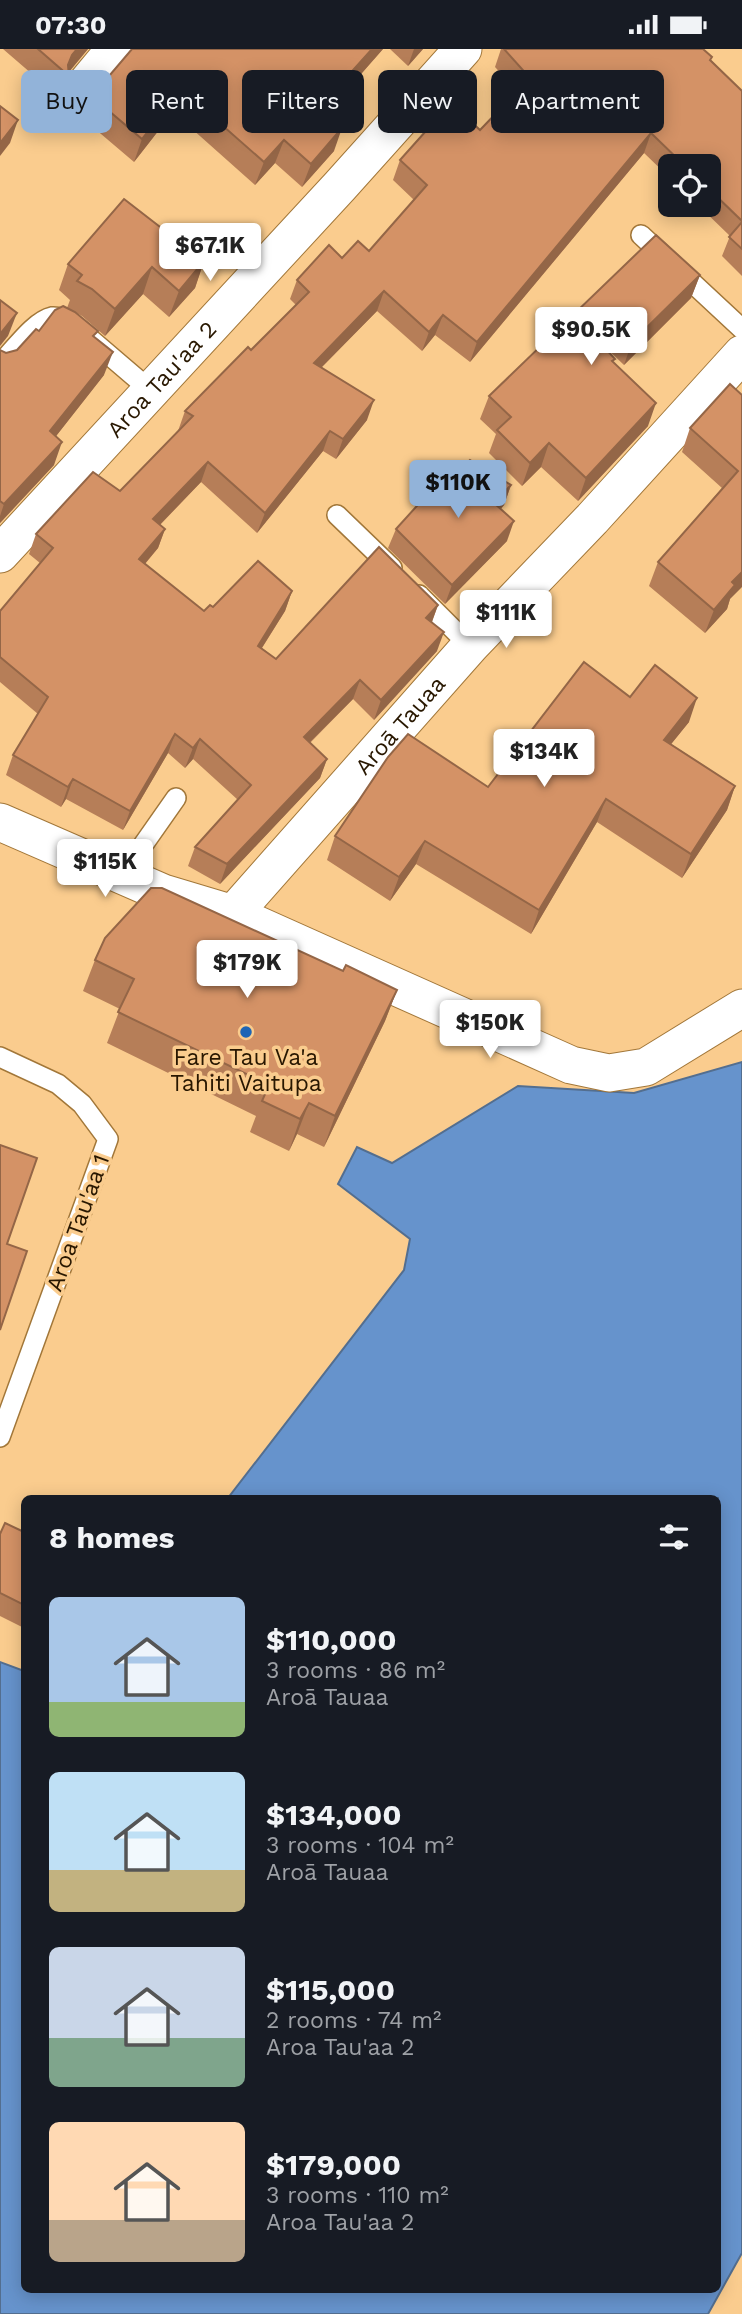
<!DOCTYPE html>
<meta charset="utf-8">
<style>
body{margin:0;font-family:"Work Sans",sans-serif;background:#20242c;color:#f1f3f6;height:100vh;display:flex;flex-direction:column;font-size:26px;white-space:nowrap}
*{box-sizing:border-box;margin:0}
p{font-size:23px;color:#9ea1a6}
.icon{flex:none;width:38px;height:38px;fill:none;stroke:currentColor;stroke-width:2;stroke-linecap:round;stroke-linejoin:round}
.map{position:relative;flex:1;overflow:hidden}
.sheet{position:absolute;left:21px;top:1446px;width:700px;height:798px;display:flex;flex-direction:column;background:#171b24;border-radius:10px;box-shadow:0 4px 18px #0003}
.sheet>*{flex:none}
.hud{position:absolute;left:21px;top:21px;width:700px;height:63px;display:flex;gap:14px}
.tools{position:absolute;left:658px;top:105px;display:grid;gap:14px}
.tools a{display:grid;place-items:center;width:63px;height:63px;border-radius:10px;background:#171b24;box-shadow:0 4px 18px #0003;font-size:35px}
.price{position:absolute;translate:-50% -60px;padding:0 16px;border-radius:7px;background:#fff;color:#222;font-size:23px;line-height:46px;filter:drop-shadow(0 2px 4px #0008)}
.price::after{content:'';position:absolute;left:50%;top:42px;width:21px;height:16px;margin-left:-10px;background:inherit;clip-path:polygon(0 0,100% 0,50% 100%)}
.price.active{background:#92b3d9;color:#111}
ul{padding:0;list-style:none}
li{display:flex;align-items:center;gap:21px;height:175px;padding:0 28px}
li span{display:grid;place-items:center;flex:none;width:196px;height:140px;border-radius:10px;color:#555}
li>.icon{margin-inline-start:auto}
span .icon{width:84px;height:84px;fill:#fffc;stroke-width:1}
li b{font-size:30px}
h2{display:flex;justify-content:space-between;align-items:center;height:84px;padding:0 28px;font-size:30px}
.chip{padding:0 24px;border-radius:10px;background:#171b24;box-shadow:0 4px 18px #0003;font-size:24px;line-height:63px}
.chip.active{background:#92b3d9;color:#111}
.status{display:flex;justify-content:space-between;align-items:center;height:49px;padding:0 35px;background:#171b24;direction:ltr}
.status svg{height:19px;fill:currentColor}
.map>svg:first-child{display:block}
</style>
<div class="status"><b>07:30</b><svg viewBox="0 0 49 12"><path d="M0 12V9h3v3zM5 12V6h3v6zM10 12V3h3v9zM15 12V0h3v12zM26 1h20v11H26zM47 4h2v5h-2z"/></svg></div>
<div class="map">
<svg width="742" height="2265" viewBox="0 0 742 2265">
<rect width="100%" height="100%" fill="#facc8e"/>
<path fill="#6693cc" stroke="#536e8f" stroke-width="2" d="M742,1013V2204L708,2265H0V1613L24,1622V2240H718V1449H228L404,1221L410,1190L338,1135L357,1098L392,1114L518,1037L634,1044Z"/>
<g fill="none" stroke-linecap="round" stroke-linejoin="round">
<g stroke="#a27739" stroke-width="22">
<g id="lane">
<path d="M641,186L742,280"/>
<path d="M0,315C14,301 34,272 52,268C59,267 68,273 74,276L150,341"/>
<path d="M337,466L392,519"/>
<path d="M419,546L470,597"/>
<path d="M122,826L176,749"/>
<path d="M0,1008L58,1035L82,1055L108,1090L0,1388"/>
</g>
</g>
<g stroke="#a27739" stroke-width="39">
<g id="street">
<path d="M80,42L115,0"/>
<path id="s1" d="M0,505L340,137L463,0"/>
<path d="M0,773L163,844L233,865L571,1016L609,1024L646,1018L742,959"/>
<path id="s2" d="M233,865L470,597L592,470L742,305"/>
</g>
</g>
<use href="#lane" stroke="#fff" stroke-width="19"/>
<use href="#street" stroke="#fff" stroke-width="37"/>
</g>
<g fill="#b67e58">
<path d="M3,0H88L69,23V27L61,50Z"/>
<path d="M132,0H383L326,65L334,102L302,138L275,114L255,136L173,63L134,113L74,62L82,39H95L104,33Z"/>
<path d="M390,0H423L408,17Z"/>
<path d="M501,0H703L711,11L742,42V227L722,207L730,187L698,156H709V117H670V129L644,104L470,313L435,286L422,302L377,262L322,318L367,371L336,410L323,402L257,484L201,433L160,476L165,480L158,499L145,515L204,562L213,558L292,542L285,562L262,599L276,610L438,556L432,573L437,602L374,671L353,650L310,694L327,710L320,729L220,835L188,817L195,798L238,751L193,710L185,719L168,704L123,781L66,750L61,758L6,726L13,706L38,665L0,633V562L40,514L29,505L36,485L120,442L178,382L185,362L251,301L296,256L290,250L297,231L342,209L369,202L414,151L393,131L400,111L480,81L517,42L495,18Z"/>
<path d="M656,186L700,226L691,249L624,316L601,294L615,310L613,313L648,377L578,452L541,418L522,437L489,404L496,385L480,370L489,347Z"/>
<path d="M204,212L195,239L169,268L143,245L105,287L82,267L75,263L95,289L104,326L56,387L54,416L0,474V301L6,304L17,301L67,259L70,251L59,241L68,215Z"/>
<path d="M742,346L730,550L727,560L705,584L649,537L658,513L722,439L682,403L690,379Z"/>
<path d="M460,421L511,436L504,456L501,460L507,492L445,555L388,499L396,480Z"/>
<path d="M630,648L689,673L671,695L735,737L727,761L682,829L597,773L531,885L416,815L390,852L327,811L335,787L488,738Z"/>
<path d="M95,911L343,922L397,941L385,972L324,1098L297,1085L289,1102L250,1083L256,1067L107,994L120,960L83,942Z"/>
<path d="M24,1483V1579L0,1567V1485Z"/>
</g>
<g fill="#946647">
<path d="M77,0H88L67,25L65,24L72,6Z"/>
<path d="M372,0H383L311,82L319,59Z"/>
<path d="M414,0H423L408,17Z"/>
<path d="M181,40L173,63L134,113L142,90Z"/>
<path d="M18,71L10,94L0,107V94Z"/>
<path d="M342,79L334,102L302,138L311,115Z"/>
<path d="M651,84L644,104L470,313L477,293Z"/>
<path d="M284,91L275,114L255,136L264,113Z"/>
<path d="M204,212L195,239L169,268L179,242Z"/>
<path d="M152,218L143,245L105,287L115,260Z"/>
<path d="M700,226L691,249L624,316L632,293Z"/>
<path d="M384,242L377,262L307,333L314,314Z"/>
<path d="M17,264L8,287L0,297V285Z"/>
<path d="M443,266L435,286L422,302L429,283Z"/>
<path d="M602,270H608L600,293L587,297L595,274Z"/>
<path d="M113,303L104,326L42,405L50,382Z"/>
<path d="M374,351L367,371L336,410L343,390Z"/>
<path d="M656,354L648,377L578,452L586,429Z"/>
<path d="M330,382L323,402L257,484L265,464Z"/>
<path d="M62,393L54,416L0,474V467L4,455Z"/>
<path d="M549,394L541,418L522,437L530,414Z"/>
<path d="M208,413L201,433L146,490L153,470Z"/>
<path d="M511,436L504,456L487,474L494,454Z"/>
<path d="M514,472L507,492L445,555L452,536Z"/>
<path d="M165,480L158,499L132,530L139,510Z"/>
<path d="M742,523V538L730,550L727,560L705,584L714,561L732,533Z"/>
<path d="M292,542L285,562L251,616L258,597Z"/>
<path d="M438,556L431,575L426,569Z"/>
<path d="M444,583L437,602L374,671L381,651Z"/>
<path d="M360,631L353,650L296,707L304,688Z"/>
<path d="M697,649L689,673L655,715L664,691Z"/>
<path d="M175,685L168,704L123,781L130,762Z"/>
<path d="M200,690L193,710L185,719L193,699Z"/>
<path d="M327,710L320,729L220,835L227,815Z"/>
<path d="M73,730L66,750L61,758L68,738Z"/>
<path d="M735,737L727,761L682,829L691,805Z"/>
<path d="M606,750L597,773L531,885L539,861Z"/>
<path d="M425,792L416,815L390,852L399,828Z"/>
<path d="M397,941L385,972L324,1098L335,1067Z"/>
<path d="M309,1054L297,1085L289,1102L300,1070Z"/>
</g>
<g fill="#d49266" stroke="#946647" stroke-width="2">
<path d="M38,0H77L72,6L68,16L69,27Z"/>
<path d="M132,0H372L319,59L342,79L311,115L284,91L264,113L181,40L142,90L82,39H95L104,33Z"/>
<path d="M504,0H703L712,8L710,11L742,42V172L709,140V117H685L651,84L477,293L443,266L429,283L384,242L314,314L374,351L343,390L330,382L265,464L208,413L153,470L165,480L139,510L204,562L210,556L213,558L258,512L292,542L258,597L276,610L379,498L438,556L426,569L444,583L381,651L360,631L304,688L327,710L227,815L195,798L251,736L200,690L193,699L175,685L130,762L73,730L68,738L13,706L48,648L0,608V562L53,499L36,485L93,423L120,442L193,367L185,362L248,298L251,301L309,243L297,231L329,196L342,209L358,192L369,202L427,136L400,111L451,54L480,81L530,29Z"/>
<path d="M0,57L18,71L0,94Z"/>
<path d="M124,150L204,212L179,242L152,218L115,260L92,240L77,232L82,226L68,215Z"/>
<path d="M742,173V200L729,188Z"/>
<path d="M656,186L700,226L632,293L608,270H602L595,274L593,286L615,310L612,312L656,354L586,429L549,394L530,414L497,381L511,368L489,347Z"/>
<path d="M0,251L17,264L0,285Z"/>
<path d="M63,257L75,263L98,282L93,287L113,303L50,382L62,393L4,455L0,452V301L6,304L17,301L36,280L39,282L55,261Z"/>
<path d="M730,335L742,346V523L732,533L735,536L714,561L658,513L738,422L690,379Z"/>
<path d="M470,411L511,436L494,454L514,472L452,536L396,480L454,416L460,421Z"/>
<path d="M584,613L630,648L655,616L697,649L664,691L735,737L691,805L606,750L539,861L425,792L399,828L335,787L388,708L408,685L488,738Z"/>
<path d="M151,839H162L343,922L346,916L397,941L335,1067L309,1054L300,1070L262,1052L269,1036L118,963L134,930L95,911L105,889Z"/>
<path d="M0,1096L37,1109L7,1195L27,1202L0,1281Z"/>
<path d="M5,1474L24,1483V1556L0,1544V1485Z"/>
</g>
<circle fill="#1e65b5" stroke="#facc8e" stroke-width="2.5" cx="246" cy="983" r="7"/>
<g text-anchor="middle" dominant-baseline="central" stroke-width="7" stroke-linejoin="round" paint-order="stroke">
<g font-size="23" fill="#281700" stroke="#facc8e">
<text stroke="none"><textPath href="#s1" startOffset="238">Aroa Tau'aa 2</textPath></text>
<text stroke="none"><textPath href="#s2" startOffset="252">Aroā Tauaa</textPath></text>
<text transform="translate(78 1174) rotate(-70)">Aroa Tau'aa 1</text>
</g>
<g font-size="23" fill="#281700" stroke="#facc8e">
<text x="246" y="1008">Fare Tau Va'a<tspan x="246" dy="26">Tahiti Vaitupa</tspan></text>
</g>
</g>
</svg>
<div class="tools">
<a><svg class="icon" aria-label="locate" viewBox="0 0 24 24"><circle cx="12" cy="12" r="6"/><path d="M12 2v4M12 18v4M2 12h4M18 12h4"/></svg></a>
</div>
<b class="price" style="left:210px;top:234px">$67.1K</b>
<b class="price" style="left:591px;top:318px">$90.5K</b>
<b class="price active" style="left:458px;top:471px">$110K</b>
<b class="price" style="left:506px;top:601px">$111K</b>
<b class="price" style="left:544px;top:740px">$134K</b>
<b class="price" style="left:105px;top:850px">$115K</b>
<b class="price" style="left:247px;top:951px">$179K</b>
<b class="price" style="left:490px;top:1011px">$150K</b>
<div class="hud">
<a class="chip active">Buy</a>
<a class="chip">Rent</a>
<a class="chip">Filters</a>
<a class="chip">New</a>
<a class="chip">Apartment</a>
</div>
<section class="sheet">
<h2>8 homes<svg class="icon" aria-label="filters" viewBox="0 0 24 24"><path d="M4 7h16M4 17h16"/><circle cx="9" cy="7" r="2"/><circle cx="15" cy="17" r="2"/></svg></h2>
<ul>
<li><span style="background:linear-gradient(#a9c7e8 75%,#8fb573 0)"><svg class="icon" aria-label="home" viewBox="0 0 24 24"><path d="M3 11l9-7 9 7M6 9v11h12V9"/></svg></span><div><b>$110,000</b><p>3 rooms · 86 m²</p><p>Aroā Tauaa</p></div></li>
<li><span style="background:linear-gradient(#bfe0f5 70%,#c2b280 0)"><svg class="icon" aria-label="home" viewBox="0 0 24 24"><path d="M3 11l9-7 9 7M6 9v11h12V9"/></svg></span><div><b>$134,000</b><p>3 rooms · 104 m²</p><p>Aroā Tauaa</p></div></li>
<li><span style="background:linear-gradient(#c9d6e8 65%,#7fa58c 0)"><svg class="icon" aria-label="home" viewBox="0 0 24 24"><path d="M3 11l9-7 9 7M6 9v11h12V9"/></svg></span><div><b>$115,000</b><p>2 rooms · 74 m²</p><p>Aroa Tau'aa 2</p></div></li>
<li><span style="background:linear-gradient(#ffd9b3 70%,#b9a48a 0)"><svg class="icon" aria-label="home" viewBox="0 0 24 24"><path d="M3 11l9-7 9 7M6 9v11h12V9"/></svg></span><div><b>$179,000</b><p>3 rooms · 110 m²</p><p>Aroa Tau'aa 2</p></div></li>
</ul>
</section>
</div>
